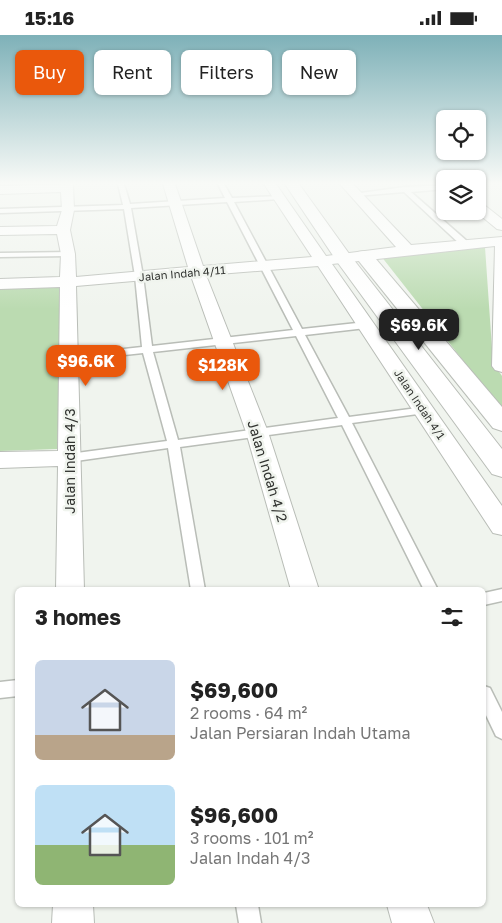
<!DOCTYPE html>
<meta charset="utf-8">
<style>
body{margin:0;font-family:"Golos Text",sans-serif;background:#f6f6f6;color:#222;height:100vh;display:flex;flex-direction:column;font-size:19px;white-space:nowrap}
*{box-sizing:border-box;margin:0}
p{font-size:16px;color:#767676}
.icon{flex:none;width:28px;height:28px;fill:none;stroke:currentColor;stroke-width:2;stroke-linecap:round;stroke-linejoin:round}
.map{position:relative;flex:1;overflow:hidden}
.drawer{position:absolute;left:15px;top:552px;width:471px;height:320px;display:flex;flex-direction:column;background:#fff;border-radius:8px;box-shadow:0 1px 4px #0004}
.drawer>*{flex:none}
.banner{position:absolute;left:15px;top:15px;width:472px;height:45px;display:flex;gap:10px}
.controls{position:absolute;left:436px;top:75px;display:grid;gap:10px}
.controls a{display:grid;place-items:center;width:50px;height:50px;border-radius:8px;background:#fff;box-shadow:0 1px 4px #0004;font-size:25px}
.price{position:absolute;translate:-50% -42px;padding:0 11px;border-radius:10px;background:#ea580c;color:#fff;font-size:16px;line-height:32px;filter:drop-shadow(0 1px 2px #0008)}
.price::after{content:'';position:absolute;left:50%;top:30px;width:15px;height:11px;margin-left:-8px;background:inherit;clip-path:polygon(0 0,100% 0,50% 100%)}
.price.selected{background:#222;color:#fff}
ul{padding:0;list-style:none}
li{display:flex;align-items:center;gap:15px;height:125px;padding:0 20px}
li span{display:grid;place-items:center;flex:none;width:140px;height:100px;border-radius:8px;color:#555}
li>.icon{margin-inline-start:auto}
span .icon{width:60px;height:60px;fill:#fffc;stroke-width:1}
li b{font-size:21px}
h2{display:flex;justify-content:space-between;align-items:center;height:60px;padding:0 20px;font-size:21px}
.tag{padding:0 18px;border-radius:8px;background:#fff;box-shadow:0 1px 4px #0004;font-size:18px;line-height:45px}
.tag.selected{background:#ea580c;color:#fff}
.status{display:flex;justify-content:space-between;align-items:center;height:35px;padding:0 25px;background:#fff;direction:ltr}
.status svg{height:14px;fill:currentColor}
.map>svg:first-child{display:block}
</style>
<div class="status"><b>15:16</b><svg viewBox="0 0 49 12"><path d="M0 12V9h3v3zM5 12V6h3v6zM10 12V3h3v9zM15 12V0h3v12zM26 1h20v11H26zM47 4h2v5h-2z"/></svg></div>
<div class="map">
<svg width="502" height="888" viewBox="0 0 502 888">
<rect width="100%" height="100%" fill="#f0f4ee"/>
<g fill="#bbdbb1">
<path d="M485,212L493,328L502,341V375L381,221Z"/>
<path d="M64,249L57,414L0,416V251Z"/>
</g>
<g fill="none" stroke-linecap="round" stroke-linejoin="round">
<g stroke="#b9bdb7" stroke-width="3">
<g id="lane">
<path d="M118,149H124L130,169L225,163L218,149H224L232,163L281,161V163L279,164L234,167L302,294L366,287L371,290L366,293L305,300L349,382L425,372L431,375L425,378L352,388L438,555H424L342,390L180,412L205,555H191L168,413L69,427L65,426L63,423L69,419L167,406L143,318L69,326L64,323L69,320L142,312L135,241L124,174L0,178V174L123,170ZM227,167L293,295L152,311L143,241L131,173ZM296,301L338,383L178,405L153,317Z"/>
<path d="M445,150V154L411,157L468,207V211H462L404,157L356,161L353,159L404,152Z"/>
<path d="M71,217V221H68L0,222V218Z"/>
<path d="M502,554V566L484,570V558Z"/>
<path d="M18,645V661L0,663V647Z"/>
<path d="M484,651L490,653L502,677V704L496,701L484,676Z"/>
<path d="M236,870H258L261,888H239Z"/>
</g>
</g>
<g stroke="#b9bdb7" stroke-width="2">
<g id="street">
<path d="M73,149L74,175L70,195L75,219L76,242L188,232L163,149H175L203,231L312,222L264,149H276L326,221L396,212L340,149H353L411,210L502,202V337L495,335L492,331L495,211L332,229L502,471V500L493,498L318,231L206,240L268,397L319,555H291L246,397L191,241L76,251L84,555H56L58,431L0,433V417L58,416L60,252L0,254V244L60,242L61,219L57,199L0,200V192L57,191L62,175L61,157L0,159V151Z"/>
<path d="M478,168L483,169L502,184V195L497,194L475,176H478Z"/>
<path d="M53,870H93L94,888H52Z"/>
<path d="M387,870H427L434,888H392Z"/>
</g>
</g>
<g stroke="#b9bdb7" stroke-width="2">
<g id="secondary">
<path d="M285,149H299L350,220L502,414V442L492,439L338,228Z"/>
<path d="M364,216L370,217L502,372V396L493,393L358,225L355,221L358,217Z"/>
</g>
</g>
<use href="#lane" fill="#fff" fill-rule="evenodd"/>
<use href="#street" fill="#fff" fill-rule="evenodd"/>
<use href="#secondary" fill="#fff" fill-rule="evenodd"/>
</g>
<linearGradient id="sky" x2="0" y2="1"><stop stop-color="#7eb1b8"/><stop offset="0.54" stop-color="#f8faf7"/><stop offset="1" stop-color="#f8faf7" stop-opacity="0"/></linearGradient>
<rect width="502" height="274" fill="url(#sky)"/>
<g text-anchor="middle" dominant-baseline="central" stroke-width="5" stroke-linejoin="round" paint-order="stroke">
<g font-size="11" fill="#313330" stroke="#f0f4ee">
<text transform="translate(182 238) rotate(-5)">Jalan Indah 4/11</text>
<text transform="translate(420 369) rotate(56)">Jalan Indah 4/1</text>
</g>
<g font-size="14" fill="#313330" stroke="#f0f4ee">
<text transform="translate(69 426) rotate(-90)">Jalan Indah 4/3</text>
<text transform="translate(268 436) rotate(73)">Jalan Indah 4/2</text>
</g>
</g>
</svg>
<div class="controls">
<a><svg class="icon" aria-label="locate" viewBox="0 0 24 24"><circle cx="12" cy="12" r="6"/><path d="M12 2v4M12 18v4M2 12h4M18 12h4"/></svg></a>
<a><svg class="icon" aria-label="layers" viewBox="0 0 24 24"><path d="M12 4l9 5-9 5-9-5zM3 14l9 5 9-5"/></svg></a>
</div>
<b class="price selected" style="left:419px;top:316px">$69.6K</b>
<b class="price" style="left:86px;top:352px">$96.6K</b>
<b class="price" style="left:223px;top:356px">$128K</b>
<div class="banner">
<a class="tag selected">Buy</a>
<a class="tag">Rent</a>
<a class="tag">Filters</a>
<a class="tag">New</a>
</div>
<section class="drawer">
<h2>3 homes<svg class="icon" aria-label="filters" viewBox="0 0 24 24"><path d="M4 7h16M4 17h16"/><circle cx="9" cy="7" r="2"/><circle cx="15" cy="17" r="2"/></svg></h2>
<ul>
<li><span style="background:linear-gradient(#c9d6e8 75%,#b9a48a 0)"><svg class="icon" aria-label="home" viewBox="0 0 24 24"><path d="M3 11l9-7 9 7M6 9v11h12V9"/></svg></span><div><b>$69,600</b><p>2 rooms · 64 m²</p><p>Jalan Persiaran Indah Utama</p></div></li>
<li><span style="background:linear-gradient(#bfe0f5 60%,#8fb573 0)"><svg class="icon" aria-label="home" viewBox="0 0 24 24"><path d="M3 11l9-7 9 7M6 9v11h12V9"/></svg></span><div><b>$96,600</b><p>3 rooms · 101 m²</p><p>Jalan Indah 4/3</p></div></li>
</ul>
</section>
</div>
